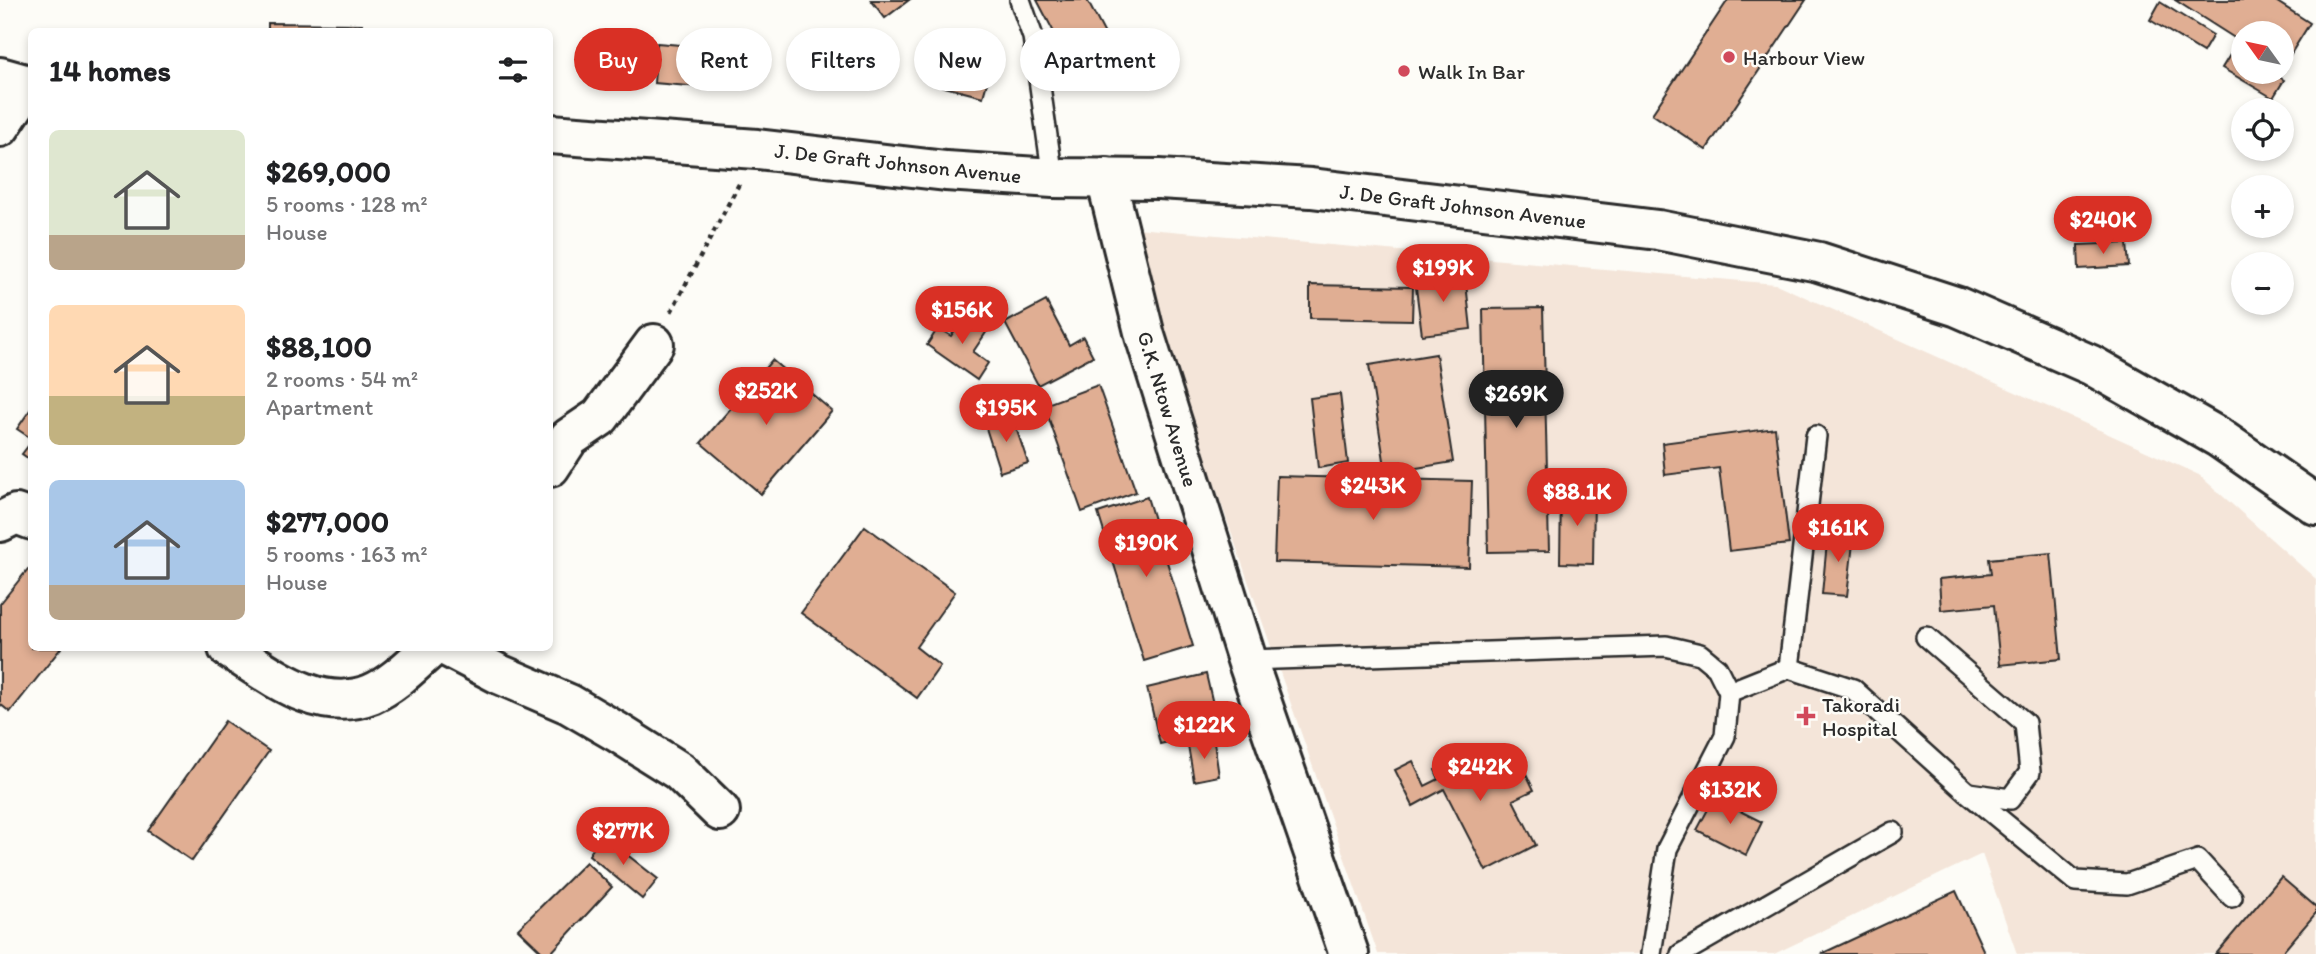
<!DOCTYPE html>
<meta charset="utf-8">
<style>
body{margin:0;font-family:Itim,sans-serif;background:#f6f6f6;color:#202124;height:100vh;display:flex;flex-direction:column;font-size:26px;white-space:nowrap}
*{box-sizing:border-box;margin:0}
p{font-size:23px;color:#757577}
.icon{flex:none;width:38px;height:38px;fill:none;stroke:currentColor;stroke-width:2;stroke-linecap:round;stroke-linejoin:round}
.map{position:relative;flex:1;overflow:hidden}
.drawer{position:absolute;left:28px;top:28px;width:525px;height:623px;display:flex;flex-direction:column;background:#fff;border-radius:10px;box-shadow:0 4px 10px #0003}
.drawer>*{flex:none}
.guide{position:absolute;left:574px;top:28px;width:665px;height:63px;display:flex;gap:14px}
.needle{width:46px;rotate:303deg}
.tools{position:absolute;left:2231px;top:21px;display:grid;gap:14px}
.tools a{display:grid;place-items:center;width:63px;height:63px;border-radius:50%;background:#fff;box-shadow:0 4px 10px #0003;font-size:35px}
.price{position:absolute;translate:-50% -60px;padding:0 16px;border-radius:24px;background:#d93025;color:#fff;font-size:23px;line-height:46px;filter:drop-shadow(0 2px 4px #0008)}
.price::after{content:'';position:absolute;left:50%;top:42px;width:21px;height:16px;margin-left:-10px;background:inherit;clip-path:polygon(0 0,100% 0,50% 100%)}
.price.selected{background:#222;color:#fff}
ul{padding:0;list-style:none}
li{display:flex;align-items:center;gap:21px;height:175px;padding:0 21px}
li span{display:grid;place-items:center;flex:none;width:196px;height:140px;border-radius:10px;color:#555}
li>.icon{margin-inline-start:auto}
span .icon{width:84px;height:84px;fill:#fffc;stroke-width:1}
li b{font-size:30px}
h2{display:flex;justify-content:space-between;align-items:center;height:84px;padding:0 21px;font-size:30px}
.chip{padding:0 24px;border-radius:32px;background:#fff;box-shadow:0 4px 10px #0003;font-size:24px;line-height:63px}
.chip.selected{background:#d93025;color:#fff}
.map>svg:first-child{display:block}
</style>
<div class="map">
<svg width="2316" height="954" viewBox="0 0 2316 954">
<rect width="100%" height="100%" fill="#fdfcf7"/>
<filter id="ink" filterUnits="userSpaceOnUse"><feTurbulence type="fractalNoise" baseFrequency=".0143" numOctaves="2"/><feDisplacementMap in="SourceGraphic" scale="14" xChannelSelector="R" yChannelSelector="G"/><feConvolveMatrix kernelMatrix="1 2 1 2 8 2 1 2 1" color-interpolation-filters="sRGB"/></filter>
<g filter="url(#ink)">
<path fill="#f4e5d9" d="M1125,227L1776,284L2199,475L2316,579V954H2017L1982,854L1774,954H1378Z"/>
<g fill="#e0ae93" stroke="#2b2b2b" stroke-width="2">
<path d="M871,0H909L885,18Z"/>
<path d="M1037,0H1087L1106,36L1067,57Z"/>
<path d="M1728,0H1806L1706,150L1652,114Z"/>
<path d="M2175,0H2274L2310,23L2282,68V33H2244V44Z"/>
<path d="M2160,2L2213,35L2203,52L2150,20Z"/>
<path d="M268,23L362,24V32H268Z"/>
<path d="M657,43L716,48L712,88L654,83Z"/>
<path d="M952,47L994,58L983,97L941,86Z"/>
<path d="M2233,50L2244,56V72H2270L2284,80L2273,98L2222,68Z"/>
<path d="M2127,243L2129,266L2079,269L2078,245Z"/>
<path d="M1465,274L1471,329L1422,335L1415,280Z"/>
<path d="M1310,285L1413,287L1412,320L1310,318Z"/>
<path d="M1046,301L1069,345L1083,337L1093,356L1038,385L1005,323Z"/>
<path d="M1543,308L1549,551L1488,552L1483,309Z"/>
<path d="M967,313L989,328L973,352L988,363L977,380L927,345L938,328L951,336Z"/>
<path d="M1436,354L1453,462L1386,473L1369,365Z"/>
<path d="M772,360L832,411L761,494L701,443Z"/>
<path d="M1098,385L1136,492L1082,512L1044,405Z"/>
<path d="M1340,394L1348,463L1318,468L1310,398Z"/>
<path d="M32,407V439L17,429Z"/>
<path d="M1012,416L1028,463L1000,472L985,425Z"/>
<path d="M1775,428L1789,544L1729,551L1719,468L1665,475L1662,443Z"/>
<path d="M32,441V461L22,454Z"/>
<path d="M1277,476L1472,481L1469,567L1274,562Z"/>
<path d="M1561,493L1594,494L1593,564L1560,563Z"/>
<path d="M1147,497L1193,646L1144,661L1098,513Z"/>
<path d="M865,526L955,592L916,647L940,666L917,698L801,613Z"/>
<path d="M1828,532L1854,534L1847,596L1822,594Z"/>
<path d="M2051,553L2061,659L2000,665L1994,605L1941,610L1939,579L1991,574L1989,559Z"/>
<path d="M28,569L32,571V648H61L10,712L0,704V604Z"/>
<path d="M1206,674L1219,730L1160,744L1147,688Z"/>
<path d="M225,721L269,751L192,861L148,831Z"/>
<path d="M1214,742L1219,776L1194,781L1188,746Z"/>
<path d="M1485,745L1499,774L1521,763L1534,790L1513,800L1536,845L1486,871L1444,789L1413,806L1395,770L1413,761L1425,786L1439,779L1435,770Z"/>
<path d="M1714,798L1762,822L1746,855L1697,830Z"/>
<path d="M602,835L658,879L642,899L589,855Z"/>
<path d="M586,862L612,887L550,954H544L518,929Z"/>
<path d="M2281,877L2316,907V913L2281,954H2216Z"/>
<path d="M1956,891L1985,954H1821Z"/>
</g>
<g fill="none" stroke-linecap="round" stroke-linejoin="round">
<g stroke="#2b2b2b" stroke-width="24">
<g id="service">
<path d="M1020,0L1033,37L1053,178"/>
<path d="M1926,637L2025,723L2030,772L2010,799L1969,793"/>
<path d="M1247,660L1666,646L1700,654L1717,668L1729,692L1725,736L1667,849L1651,954"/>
<path d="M1789,668L1816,436"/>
<path d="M1729,692L1789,668L1853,689L1968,793L2075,881L2127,884L2198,860L2232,897"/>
<path d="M1681,954L1893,832"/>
</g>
</g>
<g stroke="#2b2b2b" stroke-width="44">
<g id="minor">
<path d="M0,127L28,85"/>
<path d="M1106,178L1145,336L1247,660L1349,954"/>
<path d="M550,467L569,438L600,417L654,344"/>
<path d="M0,522L16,514L32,520"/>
<path d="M228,648C270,674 318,715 371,694C394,684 413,664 431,648"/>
<path d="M449,648L499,674L569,704L617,732L679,771L720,811"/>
</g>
</g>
<g stroke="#2b2b2b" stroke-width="44">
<g id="tertiary">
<path d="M0,77L32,86"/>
<path d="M550,134L757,149L946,171L1053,178L1159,179L1311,188L1658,230L1819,262L1958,307L2091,365L2218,437L2316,505"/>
</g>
</g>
<path stroke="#2b2b2b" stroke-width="4.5" stroke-dasharray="5 5" stroke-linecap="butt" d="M671,312L739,184"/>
<use href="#service" stroke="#fdfcf7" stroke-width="19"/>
<use href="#minor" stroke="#fdfcf7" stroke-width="38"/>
<use href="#tertiary" stroke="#fdfcf7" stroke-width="38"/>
</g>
</g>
<g fill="#d1495b" stroke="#fdfcf7" stroke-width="2.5">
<circle cx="1729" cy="57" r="7"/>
<circle cx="1404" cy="71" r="7"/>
<path d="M1802.5 705.5h7v7h7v7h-7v7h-7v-7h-7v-7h7z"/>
</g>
<g text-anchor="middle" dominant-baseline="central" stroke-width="5" stroke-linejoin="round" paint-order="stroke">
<g font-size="21" fill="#2b2b2b" stroke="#fdfcf7" text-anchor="start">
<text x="1743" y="57">Harbour View</text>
<text x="1418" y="71">Walk In Bar</text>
<text x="1822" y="704">Takoradi<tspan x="1822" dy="24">Hospital</tspan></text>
</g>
<g font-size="21" fill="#2b2b2b" stroke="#fdfcf7">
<text transform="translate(898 163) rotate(6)">J. De Graft Johnson Avenue</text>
<text transform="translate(1463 206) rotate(7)">J. De Graft Johnson Avenue</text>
<text transform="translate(1168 409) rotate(73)">G.K. Ntow Avenue</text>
</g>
</g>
</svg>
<div class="tools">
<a><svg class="needle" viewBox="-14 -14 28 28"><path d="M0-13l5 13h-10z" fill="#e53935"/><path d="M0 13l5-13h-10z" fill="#757577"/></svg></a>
<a><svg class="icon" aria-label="locate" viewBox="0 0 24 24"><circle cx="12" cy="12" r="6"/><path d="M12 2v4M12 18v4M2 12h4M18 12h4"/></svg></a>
<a>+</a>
<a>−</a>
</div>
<b class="price" style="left:2103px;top:256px">$240K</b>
<b class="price" style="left:1443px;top:304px">$199K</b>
<b class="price" style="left:962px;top:346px">$156K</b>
<b class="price" style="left:766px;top:427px">$252K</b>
<b class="price selected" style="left:1516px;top:430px">$269K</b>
<b class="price" style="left:1006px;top:444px">$195K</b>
<b class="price" style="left:1373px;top:522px">$243K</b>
<b class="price" style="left:1577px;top:528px">$88.1K</b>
<b class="price" style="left:1838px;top:564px">$161K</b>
<b class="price" style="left:1146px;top:579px">$190K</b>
<b class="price" style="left:1204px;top:761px">$122K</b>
<b class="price" style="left:1480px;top:803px">$242K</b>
<b class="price" style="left:1730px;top:826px">$132K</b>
<b class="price" style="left:623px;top:867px">$277K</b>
<div class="guide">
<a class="chip selected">Buy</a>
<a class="chip">Rent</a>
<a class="chip">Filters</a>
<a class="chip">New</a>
<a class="chip">Apartment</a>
</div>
<section class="drawer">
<h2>14 homes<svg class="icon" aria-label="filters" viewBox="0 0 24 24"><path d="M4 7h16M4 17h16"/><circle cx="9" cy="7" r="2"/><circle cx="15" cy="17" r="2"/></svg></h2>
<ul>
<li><span style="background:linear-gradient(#dfe7d0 75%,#b9a48a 0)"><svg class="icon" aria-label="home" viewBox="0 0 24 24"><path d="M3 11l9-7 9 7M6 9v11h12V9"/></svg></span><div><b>$269,000</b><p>5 rooms · 128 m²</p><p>House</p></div></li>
<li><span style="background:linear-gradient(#ffd9b3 65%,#c2b280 0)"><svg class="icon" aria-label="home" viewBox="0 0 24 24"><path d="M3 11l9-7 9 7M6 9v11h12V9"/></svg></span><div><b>$88,100</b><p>2 rooms · 54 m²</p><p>Apartment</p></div></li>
<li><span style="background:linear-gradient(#a9c7e8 75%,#b9a48a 0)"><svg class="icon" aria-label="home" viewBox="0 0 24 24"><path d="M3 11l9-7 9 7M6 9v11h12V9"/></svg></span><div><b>$277,000</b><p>5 rooms · 163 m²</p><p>House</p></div></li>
</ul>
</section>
</div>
